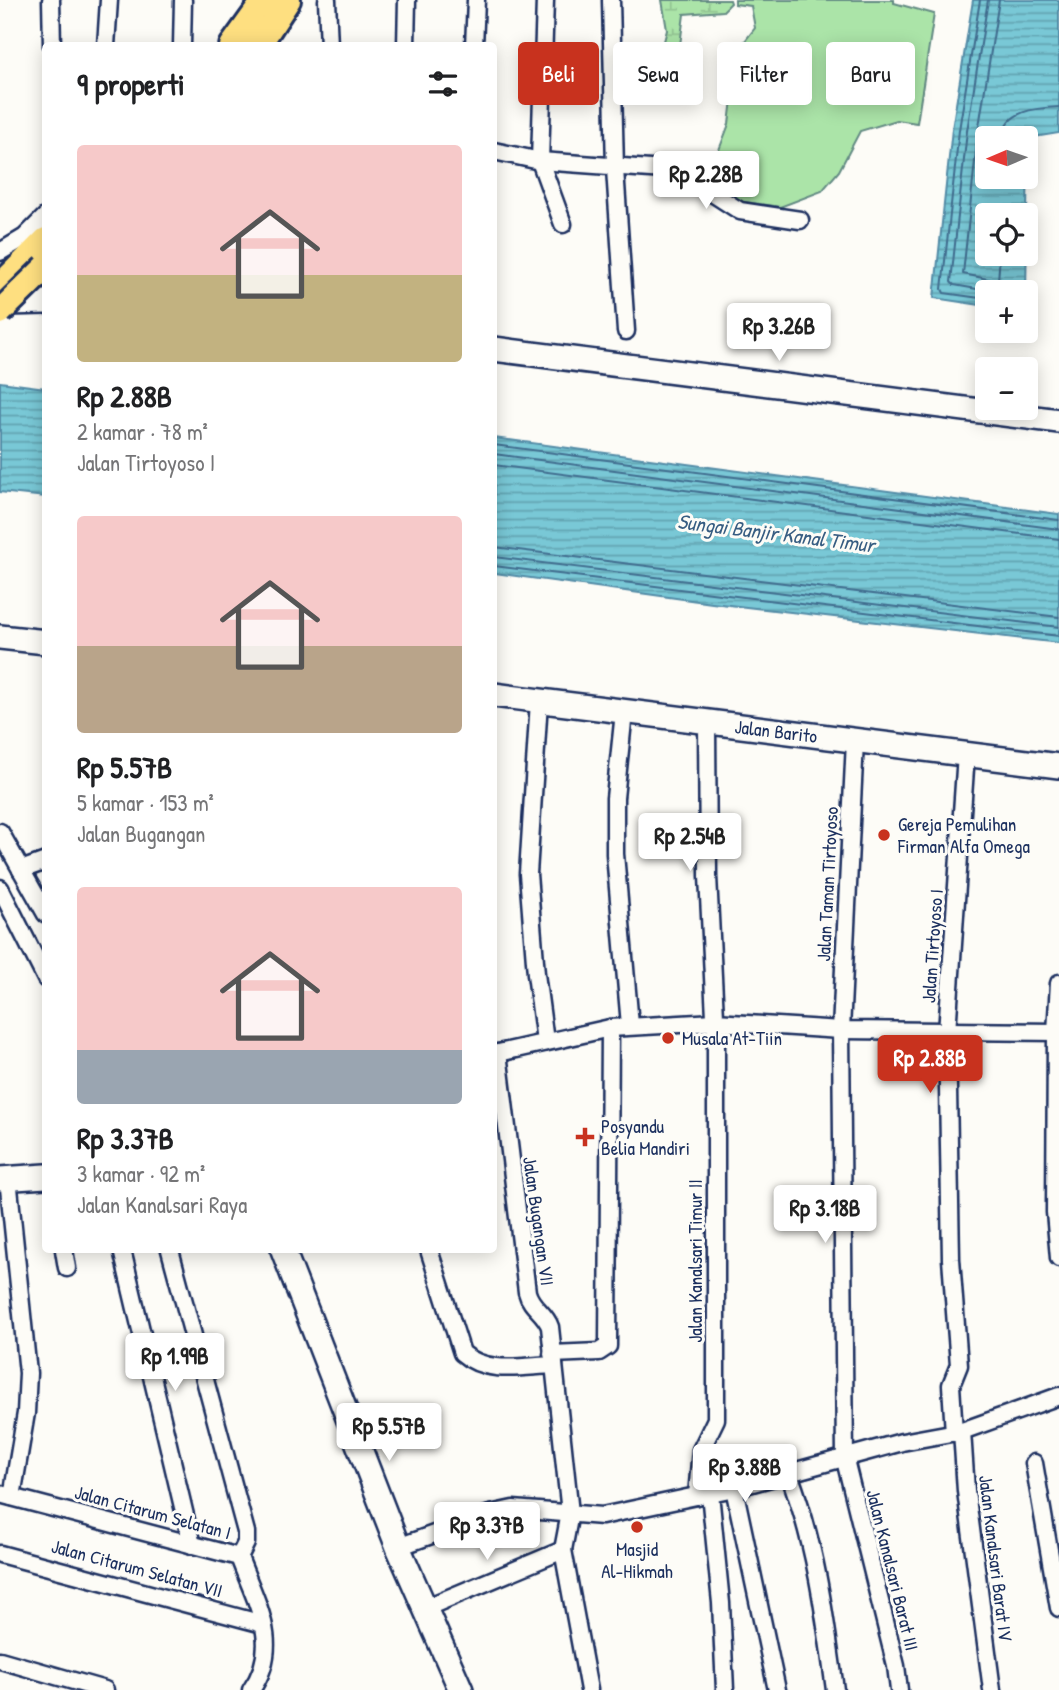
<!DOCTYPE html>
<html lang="id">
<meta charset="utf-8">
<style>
body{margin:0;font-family:"Patrick Hand",sans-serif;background:#f2f2f2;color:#202124;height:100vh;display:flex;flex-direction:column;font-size:26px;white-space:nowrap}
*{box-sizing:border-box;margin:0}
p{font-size:23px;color:#757577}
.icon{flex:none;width:38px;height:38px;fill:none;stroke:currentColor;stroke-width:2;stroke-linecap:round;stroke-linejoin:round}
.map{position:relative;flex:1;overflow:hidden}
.panel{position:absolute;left:42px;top:42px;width:455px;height:1211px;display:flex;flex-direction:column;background:#fff;border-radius:7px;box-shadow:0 4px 18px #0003}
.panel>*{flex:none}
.guide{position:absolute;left:518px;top:42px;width:436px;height:63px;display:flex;gap:14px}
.needle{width:46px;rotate:268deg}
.tools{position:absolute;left:975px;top:126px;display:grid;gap:14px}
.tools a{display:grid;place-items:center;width:63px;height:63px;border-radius:7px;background:#fff;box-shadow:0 4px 18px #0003;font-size:35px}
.price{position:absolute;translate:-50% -60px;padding:0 16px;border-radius:7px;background:#fff;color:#222;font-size:23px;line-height:46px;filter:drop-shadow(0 2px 4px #0008)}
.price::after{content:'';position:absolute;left:50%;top:42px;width:21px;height:16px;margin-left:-10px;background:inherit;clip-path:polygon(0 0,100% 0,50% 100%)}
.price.active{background:#c8321e;color:#fff}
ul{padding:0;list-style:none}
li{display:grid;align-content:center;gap:14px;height:371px;padding:0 35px}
li span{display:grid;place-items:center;height:217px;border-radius:7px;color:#555}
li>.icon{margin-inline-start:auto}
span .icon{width:126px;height:126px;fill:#fffc;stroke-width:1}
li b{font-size:30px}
h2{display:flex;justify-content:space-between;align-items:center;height:84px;padding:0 35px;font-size:30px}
.chip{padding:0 24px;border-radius:7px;background:#fff;box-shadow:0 4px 18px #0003;font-size:24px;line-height:63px}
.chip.active{background:#c8321e;color:#fff}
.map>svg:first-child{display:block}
</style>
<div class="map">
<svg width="1059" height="1690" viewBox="0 0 1059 1690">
<defs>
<pattern id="wetland-marsh" width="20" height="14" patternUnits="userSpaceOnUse" patternTransform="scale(1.75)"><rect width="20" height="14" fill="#abe4a8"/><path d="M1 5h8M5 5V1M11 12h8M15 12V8" fill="none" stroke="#93c493"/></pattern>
<pattern id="water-rules" width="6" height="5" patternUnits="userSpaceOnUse" patternTransform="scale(1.75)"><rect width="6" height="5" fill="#79c8d6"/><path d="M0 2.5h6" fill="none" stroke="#62a3b1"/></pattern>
</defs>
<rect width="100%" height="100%" fill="#fdfcf7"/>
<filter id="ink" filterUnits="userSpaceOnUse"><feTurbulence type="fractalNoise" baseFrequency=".0143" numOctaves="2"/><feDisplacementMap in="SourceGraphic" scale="14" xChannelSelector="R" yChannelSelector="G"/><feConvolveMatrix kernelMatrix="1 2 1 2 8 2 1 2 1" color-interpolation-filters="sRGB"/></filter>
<g filter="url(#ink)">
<path fill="#abe4a8" stroke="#638a83" stroke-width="2" d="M735,0H894V3L934,14L917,123L897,120L860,131L839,171L822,191L780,207L738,201L713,178L714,163L729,124L738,50L755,28L751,6L735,4Z"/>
<path fill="url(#wetland-marsh)" stroke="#638a83" stroke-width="2" d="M662,0H730L731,3L723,11L684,14L678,61L659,60L667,30Z"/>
<g fill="url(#water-rules)" stroke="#538ba6" stroke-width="2" fill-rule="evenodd">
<path d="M973,0H1059V133L1028,138L1026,302V292H987V306L934,298L952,129ZM987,138H1026V177H987ZM987,215H1026V254H987Z"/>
<path d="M0,382L45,388V497L0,492Z"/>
<path d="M494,438L1059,514V643L712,603L494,573Z"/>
</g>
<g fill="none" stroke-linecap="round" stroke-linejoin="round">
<g stroke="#416c8e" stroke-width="2">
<path d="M980,0L959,130L942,289L944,293L987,299"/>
<path d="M988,0L967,131L951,282L954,285L994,292"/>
<path d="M999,0L978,133L963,274L998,281L1000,254"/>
<path d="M1002,138C1006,110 1035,108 1059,107"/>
<path d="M494,445L1059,520"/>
<path d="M494,454L1059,529"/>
<path d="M494,465L1059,539"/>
<path d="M494,547L1059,617"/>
<path d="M494,557L1059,627"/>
<path d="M494,566L1059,636"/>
</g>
<g stroke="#1b2f5e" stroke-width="21">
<g id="street">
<path d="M51,0L52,46"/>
<path d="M327,0L329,46"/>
<path d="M545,0L540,161L563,224"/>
<path d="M611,0L615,169L626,331"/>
<path d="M106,46L109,0"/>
<path d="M182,46L183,0"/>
<path d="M406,46L407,0"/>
<path d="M474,46L476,0"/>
<path d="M494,151L540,161L678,171L740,211L800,220"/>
<path d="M0,252L25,237L46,216"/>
<path d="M539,701L528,874L536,974L545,1041"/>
<path d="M624,712L615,798V854L630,1025"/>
<path d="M855,741L841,1030L845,1460L896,1666L899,1690"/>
<path d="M0,832L46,914"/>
<path d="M21,870L46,861"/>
<path d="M0,888L46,979"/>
<path d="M1059,983L1056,1032L1055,1212L1059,1258"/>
<path d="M498,1053L527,1292C531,1308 545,1312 550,1327L570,1513L563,1550L589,1690"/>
<path d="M494,1054L610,1028L715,1022L841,1030L1059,1032"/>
<path d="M8,1178L28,1373L26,1413L12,1497"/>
<path d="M64,1250L67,1268"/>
<path d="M122,1250L192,1545"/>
<path d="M170,1250L246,1532V1543L239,1557"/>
<path d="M429,1250L462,1353C487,1375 523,1366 554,1365"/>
<path d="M552,1354L599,1352L608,1346L610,1028"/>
<path d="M962,1431L966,1491L992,1690"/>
<path d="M954,1433L951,1385L959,1365L951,1259L947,1032L966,754"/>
<path d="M1034,1463L1059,1608"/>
<path d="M789,1474C816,1545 825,1616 835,1690"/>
<path d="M734,1488L777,1690"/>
<path d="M710,1493L721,1603L725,1690"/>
<path d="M0,1494L239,1557C256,1603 283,1645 251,1690"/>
<path d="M697,1496L701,1450L716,1419V1037L708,876L707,723"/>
<path d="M398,1547L490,1514L513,1509L602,1516L734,1488L902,1442L962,1431L1059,1396"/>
<path d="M0,1554L263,1624"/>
<path d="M425,1608L563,1550"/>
<path d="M0,1660L105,1690"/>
</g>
</g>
<g stroke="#1b2f5e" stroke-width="28">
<g id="secondary">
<path d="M0,299L8,303L46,302"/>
<path d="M494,349L1059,421"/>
<path d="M0,637L46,642"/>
<path d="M494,695L1059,766"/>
<path d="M0,1179L46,1176"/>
<path d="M283,1250L398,1547L461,1690"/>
</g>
</g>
<g stroke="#1b2f5e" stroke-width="30">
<g id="primary">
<path d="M232,46L265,0"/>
<path d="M258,46L288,0"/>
<path d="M0,286L46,240"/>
</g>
</g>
<use href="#street" stroke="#fdfcf7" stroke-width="16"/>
<use href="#secondary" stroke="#fdfcf7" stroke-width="23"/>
<use href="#primary" stroke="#fedf80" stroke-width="24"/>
<g stroke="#1b2f5e" stroke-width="30" stroke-linecap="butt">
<path id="primary-bridge" d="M0,312L46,267"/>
</g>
<use href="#primary-bridge" stroke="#fedf80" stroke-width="24"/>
</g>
</g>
<g fill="#c8321e" stroke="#fdfcf7" stroke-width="2.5">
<circle cx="884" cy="835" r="7"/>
<circle cx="668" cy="1038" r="7"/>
<path d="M581.5 1126.5h7v7h7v7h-7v7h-7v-7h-7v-7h7z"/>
<circle cx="637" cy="1527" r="7"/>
</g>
<g text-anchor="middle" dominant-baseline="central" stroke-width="6" stroke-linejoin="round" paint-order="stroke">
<g font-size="19" fill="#1b2f5e" stroke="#fdfcf7">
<text transform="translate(776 731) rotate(7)">Jalan Barito</text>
<text transform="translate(827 884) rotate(-87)">Jalan Taman Tirtoyoso</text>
<text transform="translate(932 946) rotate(-86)">Jalan Tirtoyoso I</text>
<text transform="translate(539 1221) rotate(82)">Jalan Bugangan VII</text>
<text transform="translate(695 1261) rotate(-90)">Jalan Kanalsari Timur II</text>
<text transform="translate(153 1512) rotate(15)">Jalan Citarum Selatan I</text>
<text transform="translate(996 1558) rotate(83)">Jalan Kanalsari Barat IV</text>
<text transform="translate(137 1568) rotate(15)">Jalan Citarum Selatan VII</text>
<text transform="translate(893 1570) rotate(76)">Jalan Kanalsari Barat III</text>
</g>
<g font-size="19" fill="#1b2f5e" stroke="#fdfcf7" text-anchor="start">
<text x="898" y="824">Gereja Pemulihan<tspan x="898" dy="22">Firman Alfa Omega</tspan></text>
<text x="682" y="1038">Musala At-Tiin</text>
<text x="601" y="1126">Posyandu<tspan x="601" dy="22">Belia Mandiri</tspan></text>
<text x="637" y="1549" text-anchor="middle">Masjid<tspan x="637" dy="22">Al-Hikmah</tspan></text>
</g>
<g font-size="21" font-style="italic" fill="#375d82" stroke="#fdfcf7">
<text transform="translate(776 533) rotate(7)">Sungai Banjir Kanal Timur</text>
</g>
</g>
</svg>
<div class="tools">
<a><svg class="needle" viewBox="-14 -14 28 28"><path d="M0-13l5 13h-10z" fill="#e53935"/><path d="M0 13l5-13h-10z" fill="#757577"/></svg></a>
<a><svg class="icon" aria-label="locate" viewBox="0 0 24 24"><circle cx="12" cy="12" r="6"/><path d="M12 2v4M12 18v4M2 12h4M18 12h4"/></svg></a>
<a>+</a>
<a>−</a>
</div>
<b class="price" style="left:706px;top:211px">Rp 2.28B</b>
<b class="price" style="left:779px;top:363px">Rp 3.26B</b>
<b class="price" style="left:690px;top:873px">Rp 2.54B</b>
<b class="price active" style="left:930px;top:1095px">Rp 2.88B</b>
<b class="price" style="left:825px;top:1245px">Rp 3.18B</b>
<b class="price" style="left:175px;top:1393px">Rp 1.99B</b>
<b class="price" style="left:389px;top:1463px">Rp 5.57B</b>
<b class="price" style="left:745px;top:1504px">Rp 3.88B</b>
<b class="price" style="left:487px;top:1562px">Rp 3.37B</b>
<div class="guide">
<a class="chip active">Beli</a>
<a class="chip">Sewa</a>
<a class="chip">Filter</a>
<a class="chip">Baru</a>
</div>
<section class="panel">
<h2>9 properti<svg class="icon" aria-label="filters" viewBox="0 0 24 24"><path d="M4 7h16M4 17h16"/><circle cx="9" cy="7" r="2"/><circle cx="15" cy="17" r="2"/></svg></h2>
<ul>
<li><span style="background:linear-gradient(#f6c9c9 60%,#c2b280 0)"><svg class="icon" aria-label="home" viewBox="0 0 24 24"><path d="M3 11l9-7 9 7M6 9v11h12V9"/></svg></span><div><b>Rp 2.88B</b><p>2 kamar · 78 m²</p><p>Jalan Tirtoyoso I</p></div></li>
<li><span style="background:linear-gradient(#f6c9c9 60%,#b9a48a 0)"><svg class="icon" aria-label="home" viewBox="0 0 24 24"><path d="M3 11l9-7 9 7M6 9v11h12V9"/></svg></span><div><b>Rp 5.57B</b><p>5 kamar · 153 m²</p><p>Jalan Bugangan</p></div></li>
<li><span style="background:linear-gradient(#f6c9c9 75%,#9aa5b1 0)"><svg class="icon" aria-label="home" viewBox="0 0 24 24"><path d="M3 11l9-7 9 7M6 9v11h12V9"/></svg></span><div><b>Rp 3.37B</b><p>3 kamar · 92 m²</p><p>Jalan Kanalsari Raya</p></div></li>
</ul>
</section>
</div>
